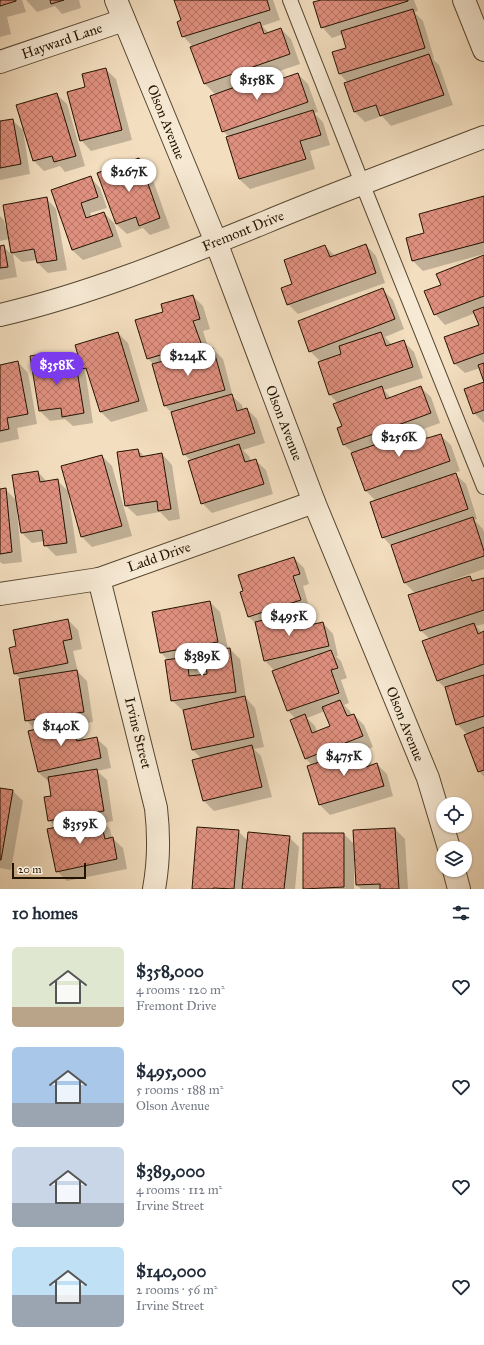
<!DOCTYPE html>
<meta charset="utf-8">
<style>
body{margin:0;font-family:"IM FELL Great Primer",serif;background:#f6f6f7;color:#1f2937;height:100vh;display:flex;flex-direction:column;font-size:15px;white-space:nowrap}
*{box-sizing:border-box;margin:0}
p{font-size:13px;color:#747a83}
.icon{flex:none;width:22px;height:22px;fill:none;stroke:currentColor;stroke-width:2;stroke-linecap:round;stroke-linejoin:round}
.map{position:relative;height:889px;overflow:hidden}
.sheet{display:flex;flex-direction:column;background:#fff;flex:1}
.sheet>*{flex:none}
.controls{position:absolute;left:436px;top:797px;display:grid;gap:8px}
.controls a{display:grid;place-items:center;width:36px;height:36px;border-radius:50%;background:#fff;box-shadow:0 1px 3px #0004;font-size:20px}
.scale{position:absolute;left:12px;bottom:10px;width:74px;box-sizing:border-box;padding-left:4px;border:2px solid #221300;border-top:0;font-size:11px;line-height:14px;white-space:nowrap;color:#221300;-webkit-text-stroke:3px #f7ead5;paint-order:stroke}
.price{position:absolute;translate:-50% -34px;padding:0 9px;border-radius:14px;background:#fff;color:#222;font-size:13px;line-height:26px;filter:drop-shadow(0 1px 2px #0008)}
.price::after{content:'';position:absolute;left:50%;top:24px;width:12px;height:9px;margin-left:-6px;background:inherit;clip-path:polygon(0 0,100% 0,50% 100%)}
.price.active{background:#7c3aed;color:#fff}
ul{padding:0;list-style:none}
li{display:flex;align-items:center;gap:12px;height:100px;padding:0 12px}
li span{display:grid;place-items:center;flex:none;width:112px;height:80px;border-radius:6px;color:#555}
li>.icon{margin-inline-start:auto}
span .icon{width:48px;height:48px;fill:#fffc;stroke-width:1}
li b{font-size:17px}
h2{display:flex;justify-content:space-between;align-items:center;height:48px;padding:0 12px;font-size:17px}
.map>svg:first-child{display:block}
</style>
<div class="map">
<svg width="484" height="889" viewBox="0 0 484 889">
<defs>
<pattern id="building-cross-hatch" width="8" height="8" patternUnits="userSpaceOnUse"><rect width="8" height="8" fill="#e0907f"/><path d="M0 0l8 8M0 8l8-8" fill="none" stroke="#b57466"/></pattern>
</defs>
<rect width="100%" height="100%" fill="#f3debf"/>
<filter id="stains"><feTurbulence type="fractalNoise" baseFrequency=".005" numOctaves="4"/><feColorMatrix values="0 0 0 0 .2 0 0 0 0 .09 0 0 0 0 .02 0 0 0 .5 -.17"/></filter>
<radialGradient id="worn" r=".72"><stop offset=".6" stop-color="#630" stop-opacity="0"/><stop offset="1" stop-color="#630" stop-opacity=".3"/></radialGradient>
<g fill="#0003" fill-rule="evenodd">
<path d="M0,0H22L26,12L7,17L11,34L0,37Z"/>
<path d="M26,0H79L81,8L62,14L55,6L37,12Z"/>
<path d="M175,0H273L280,20L262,26L269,33L281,29L291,39L300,64L259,78L266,85L298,74L308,84L318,112L314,113L323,122L330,145L310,151L315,169L250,189L239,179L229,137L223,131L216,95L205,84L192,47H193L183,36L182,21Z"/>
<path d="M324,0H414L418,11L414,12L423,21L434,58L433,59L439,65L453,105L391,126L382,116L365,122L355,112L348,83L340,74L333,53L348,49L343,34L332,38L322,27Z"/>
<path d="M105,69L116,79L132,140L91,151L81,140L86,87Z"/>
<path d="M56,94L67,104L85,166L65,172L60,166L44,171L34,161Z"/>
<path d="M12,120L23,130L30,174L0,180V122Z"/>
<path d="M139,159L149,169L170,228L150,235L143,228L127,234L116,224Z"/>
<path d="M90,177L100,188L107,208L90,213L92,217L104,213L114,223L122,247L83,260L72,250L52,190Z"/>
<path d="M484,197V254L423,271L413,261L426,234Z"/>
<path d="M46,198L56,209L67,270L48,273L38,263L37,260L22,262L13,254L17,277L0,280V247L3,246L12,255L9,239L0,241V216L4,220L5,226H7Z"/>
<path d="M366,245L376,256L385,283L298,314L288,304L294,284L325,246L335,256Z"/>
<path d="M484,256V379L480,368L465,373L454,363L480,326L475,313L445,325L435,314L442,286Z"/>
<path d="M383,290L393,300L404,329L385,337L392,345L404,342L414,352L423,378L384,390L391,398L420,387L431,397L440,423L421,430L429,439L440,435L451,445L460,471L454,473L466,484L477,519L474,520L483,529L484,533V569L453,580L454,582L470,577L475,582L484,579V624L476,626L482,633H484V777L479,771L467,734L457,724L446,689L437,680L430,639L420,630L416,594L405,583L393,548L383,537L376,501L365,490L353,453L344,445L343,427L338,403L330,395L321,362L310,351Z"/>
<path d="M193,296L203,306L210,329L203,331L209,350L213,349L223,359L233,397L242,405L243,410L247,409L257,419L265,443L243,450L249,456L251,461L255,460L266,470L273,494L212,513L202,503L191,461L184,454L172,413L165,406L153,364L148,358L164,313Z"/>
<path d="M118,333L128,343L148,411L111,422L101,412L90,375L85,370L93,423L73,426L65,419L50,421L40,411L31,356L42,355L50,363L75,359L83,367Z"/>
<path d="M18,362L28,373L37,424L17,428L19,439L0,443V366Z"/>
<path d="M484,383V423L474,413Z"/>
<path d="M138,450L145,457L162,454L172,465L180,519L169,521L160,512L137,516L126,506Z"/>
<path d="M102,456L112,466L132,536L92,547L82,537L62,467Z"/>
<path d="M38,472L47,482L57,480L69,492H68L77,553L56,556L45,545V541L32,543L22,533L18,512H17L22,562L3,564L0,562V490L5,489L17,501Z"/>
<path d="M294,558L304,568L309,584L303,586L310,610L298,614L307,623L308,627L323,623L333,634L338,656H336L341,661L347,678L341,680L349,703L344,705L350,711L352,716L354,715L364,725L373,747L361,751L370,761L372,766L377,764L387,774L393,796L330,815L320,805L308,766L312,765L306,759L296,719L288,711L275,671L265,661L256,624L249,617ZM325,711L331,727L317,732L315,726L307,718Z"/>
<path d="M210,602L220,612L228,649H230L240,659L246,698L255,708L264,747L254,749L261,756L272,797L214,811L204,801L194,760L201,758L193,750L184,710H182L172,700L169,661L161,653ZM206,656L209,675L198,676L197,668L188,660Z"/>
<path d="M68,620L78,630L82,649L73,651L78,672L87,681L93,722L74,725L82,732L84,741L96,738L107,748L111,768L97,771L107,780L113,821L104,823L110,829L112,838L123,848L127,869L67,881L57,871V828L49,820L52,797L50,782H49L38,772L30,731L36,730L26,720L20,678L15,674L17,647Z"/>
<path d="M0,789L13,791L23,801L11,870L0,868Z"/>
<path d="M395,829L405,839L408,889H361L357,885L356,860H354V889H304V834H344L355,845Z"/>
<path d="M238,831L248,841L289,837L299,847L295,889H193Z"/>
</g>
<g fill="url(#building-cross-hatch)" stroke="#221300">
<path d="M0,0H16V1L0,6Z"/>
<path d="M50,0H64L51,4Z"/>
<path d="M174,0H267L270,10L182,37L177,22L181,20Z"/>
<path d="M321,0H408V1L321,28L313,2Z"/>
<path d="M413,9L425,48L339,74L332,52L346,48L341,31Z"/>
<path d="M260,22L264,34L281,28L290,54L204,84L190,47Z"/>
<path d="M429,54L444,95L380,116L376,105L354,112L344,83Z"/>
<path d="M106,68L122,130L80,141L67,92L85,87L82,74Z"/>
<path d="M298,73L308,102L222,132L210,96L260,78L263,85Z"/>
<path d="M57,93L76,156L54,162L52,156L33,161L16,105Z"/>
<path d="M313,110L321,135L300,141L306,159L239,179L226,137Z"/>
<path d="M13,119L21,164L0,168V121Z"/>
<path d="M139,158L160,218L139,226L136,217L116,224L97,173Z"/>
<path d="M91,176L98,197L81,203L86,218L104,212L113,236L72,250L51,190Z"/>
<path d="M484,196V242L412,261L406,238L424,233L419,214Z"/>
<path d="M47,197L57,260L37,263L34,249L11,253L3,205Z"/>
<path d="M366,244L376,273L287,305L281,288L292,284L284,260L325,245L330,257Z"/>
<path d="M4,245L8,267L0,268V246Z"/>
<path d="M484,255V296L434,315L424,291L441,285L436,274Z"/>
<path d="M383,288L395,319L309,352L298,321Z"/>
<path d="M193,295L200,319L193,321L201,343L147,359L135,320L163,312L161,304Z"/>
<path d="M484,307V353L454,364L444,337L479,325L473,311Z"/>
<path d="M118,332L139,401L100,412L86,368L82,369L75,345Z"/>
<path d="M381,332L386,346L404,340L413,367L329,395L318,362L341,354L339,346Z"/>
<path d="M213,348L225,390L164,406L152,364Z"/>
<path d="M43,354L44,363L75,358L84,413L62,417L61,408L39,411L30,356Z"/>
<path d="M18,361L28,414L7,418L9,429L0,431V365Z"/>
<path d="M484,363V382L478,365Z"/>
<path d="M484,382V410L473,414L464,389Z"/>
<path d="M382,386L386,399L421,386L431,413L343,445L337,428L342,426L333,404Z"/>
<path d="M232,394L237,411L247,408L255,433L183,455L171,412Z"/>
<path d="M420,429L424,439L441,434L450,461L365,491L351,453Z"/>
<path d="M239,444L245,462L256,459L264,484L201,504L188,461Z"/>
<path d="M138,449L140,457L162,453L171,509L158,511L157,501L125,506L117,452Z"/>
<path d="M102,455L122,526L81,537L61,466Z"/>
<path d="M38,471L40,482L58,479L67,543L44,546L42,530L21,533L12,475Z"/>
<path d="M456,473L468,509L382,538L370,502Z"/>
<path d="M6,488L12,552L0,554V489Z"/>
<path d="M473,517L484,551V556L404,583L391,545Z"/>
<path d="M294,557L300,574L293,576L301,600L248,617L240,592L243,591L238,575Z"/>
<path d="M470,576L472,581L484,578V610L420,631L408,595Z"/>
<path d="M210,601L218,642L160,653L152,612Z"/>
<path d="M297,612L301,627L323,622L329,646L264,661L255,622Z"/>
<path d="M68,619L72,639L63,641L68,663L14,674L9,648L16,646L13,630Z"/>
<path d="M474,623L478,634L484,631V664L437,681L422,641Z"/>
<path d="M230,648L236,692L171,701L165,660L187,657L189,676L207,674L204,651Z"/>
<path d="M331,650L338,668L331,670L339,693L287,711L272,671Z"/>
<path d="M77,670L84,712L25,721L19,679Z"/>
<path d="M484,675V716L456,725L445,687Z"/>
<path d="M245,696L254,737L192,750L183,710Z"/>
<path d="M340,700L347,716L354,714L363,736L305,759L290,720L305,714L312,733L330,726L322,707Z"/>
<path d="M72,721L77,741L97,737L101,758L38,772L28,731Z"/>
<path d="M484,727V770L478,772L464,735Z"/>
<path d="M252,745L262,787L203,801L192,760Z"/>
<path d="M360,749L366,767L377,763L384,786L319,805L307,766Z"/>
<path d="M97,769L104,811L48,821L44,797L51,796L48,777Z"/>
<path d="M0,788L13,790L1,860H0Z"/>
<path d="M100,818L105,839L113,837L117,859L56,872L47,829Z"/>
<path d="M197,827L239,830L234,889L213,888V889H192Z"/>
<path d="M395,828L399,889H380V884L356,885L353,830Z"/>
<path d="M248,832L290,836L284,889H242Z"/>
<path d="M303,833H344V887L303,889Z"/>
</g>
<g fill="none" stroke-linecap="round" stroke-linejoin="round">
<g stroke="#564630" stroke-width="16">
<path id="service" d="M290,0L362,183L484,487"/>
</g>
<g stroke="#564630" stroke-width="24">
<g id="minor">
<path d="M116,0L216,242L314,502L428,778L449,848"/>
<path d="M464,0L484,50"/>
<path d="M0,62L124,20"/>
<path d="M0,315C91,294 180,257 266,222C338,192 411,165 484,137"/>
<path d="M99,579L156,808C159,834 159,862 154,889"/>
<path d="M0,594L99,579L314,502"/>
<path d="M454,870L459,889"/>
</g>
</g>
<use href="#service" stroke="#f7ead5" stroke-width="14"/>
<use href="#minor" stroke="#f7ead5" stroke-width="22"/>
</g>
<g text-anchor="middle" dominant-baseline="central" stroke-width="4" stroke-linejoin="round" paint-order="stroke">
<g font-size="14" fill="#221300" stroke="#f7ead5">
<text transform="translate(62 41) rotate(-19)">Hayward Lane</text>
<text transform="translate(166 122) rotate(68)">Olson Avenue</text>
<text transform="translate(243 231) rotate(-22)">Fremont Drive</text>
<text transform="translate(284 423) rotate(69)">Olson Avenue</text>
<text transform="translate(159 557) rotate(-19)">Ladd Drive</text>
<text transform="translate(405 724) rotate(68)">Olson Avenue</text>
<text transform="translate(138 733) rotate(76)">Irvine Street</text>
</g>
</g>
<rect width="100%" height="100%" filter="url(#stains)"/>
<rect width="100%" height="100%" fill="url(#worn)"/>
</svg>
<div class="controls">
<a><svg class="icon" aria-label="locate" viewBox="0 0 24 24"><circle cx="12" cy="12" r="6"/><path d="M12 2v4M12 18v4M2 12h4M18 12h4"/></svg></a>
<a><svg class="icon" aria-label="layers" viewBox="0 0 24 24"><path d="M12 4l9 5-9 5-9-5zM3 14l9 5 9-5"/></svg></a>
</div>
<div class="scale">20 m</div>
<b class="price" style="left:257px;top:101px">$158K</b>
<b class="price" style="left:129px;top:193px">$267K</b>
<b class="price" style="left:188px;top:377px">$224K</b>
<b class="price active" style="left:57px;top:386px">$358K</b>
<b class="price" style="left:399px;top:458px">$256K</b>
<b class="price" style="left:289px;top:637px">$495K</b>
<b class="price" style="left:202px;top:677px">$389K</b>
<b class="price" style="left:61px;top:747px">$140K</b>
<b class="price" style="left:344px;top:777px">$475K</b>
<b class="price" style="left:80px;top:845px">$359K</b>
</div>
<section class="sheet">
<h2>10 homes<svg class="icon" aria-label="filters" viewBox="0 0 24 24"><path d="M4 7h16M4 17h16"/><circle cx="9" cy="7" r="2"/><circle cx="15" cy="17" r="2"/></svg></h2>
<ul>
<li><span style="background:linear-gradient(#dfe7d0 75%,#b9a48a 0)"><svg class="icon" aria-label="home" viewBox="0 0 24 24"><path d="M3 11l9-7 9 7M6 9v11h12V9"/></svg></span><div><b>$358,000</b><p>4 rooms · 120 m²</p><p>Fremont Drive</p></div><svg class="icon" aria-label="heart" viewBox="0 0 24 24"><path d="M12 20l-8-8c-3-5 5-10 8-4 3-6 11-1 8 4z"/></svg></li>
<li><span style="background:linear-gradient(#a9c7e8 70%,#9aa5b1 0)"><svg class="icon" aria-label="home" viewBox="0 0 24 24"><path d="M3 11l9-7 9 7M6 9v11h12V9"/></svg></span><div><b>$495,000</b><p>5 rooms · 188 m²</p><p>Olson Avenue</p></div><svg class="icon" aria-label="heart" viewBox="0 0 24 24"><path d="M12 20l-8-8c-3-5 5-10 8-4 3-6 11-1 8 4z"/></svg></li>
<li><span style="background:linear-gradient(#c9d6e8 70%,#9aa5b1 0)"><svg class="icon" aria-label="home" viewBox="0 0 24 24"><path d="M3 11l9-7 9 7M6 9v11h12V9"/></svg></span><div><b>$389,000</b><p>4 rooms · 112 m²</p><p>Irvine Street</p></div><svg class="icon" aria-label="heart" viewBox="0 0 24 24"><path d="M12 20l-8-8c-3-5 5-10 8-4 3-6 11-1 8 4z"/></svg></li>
<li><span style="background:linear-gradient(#bfe0f5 60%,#9aa5b1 0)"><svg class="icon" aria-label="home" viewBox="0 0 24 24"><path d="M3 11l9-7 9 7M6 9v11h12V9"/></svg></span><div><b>$140,000</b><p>2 rooms · 56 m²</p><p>Irvine Street</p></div><svg class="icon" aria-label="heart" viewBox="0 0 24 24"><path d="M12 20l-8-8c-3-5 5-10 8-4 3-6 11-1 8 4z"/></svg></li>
</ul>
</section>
